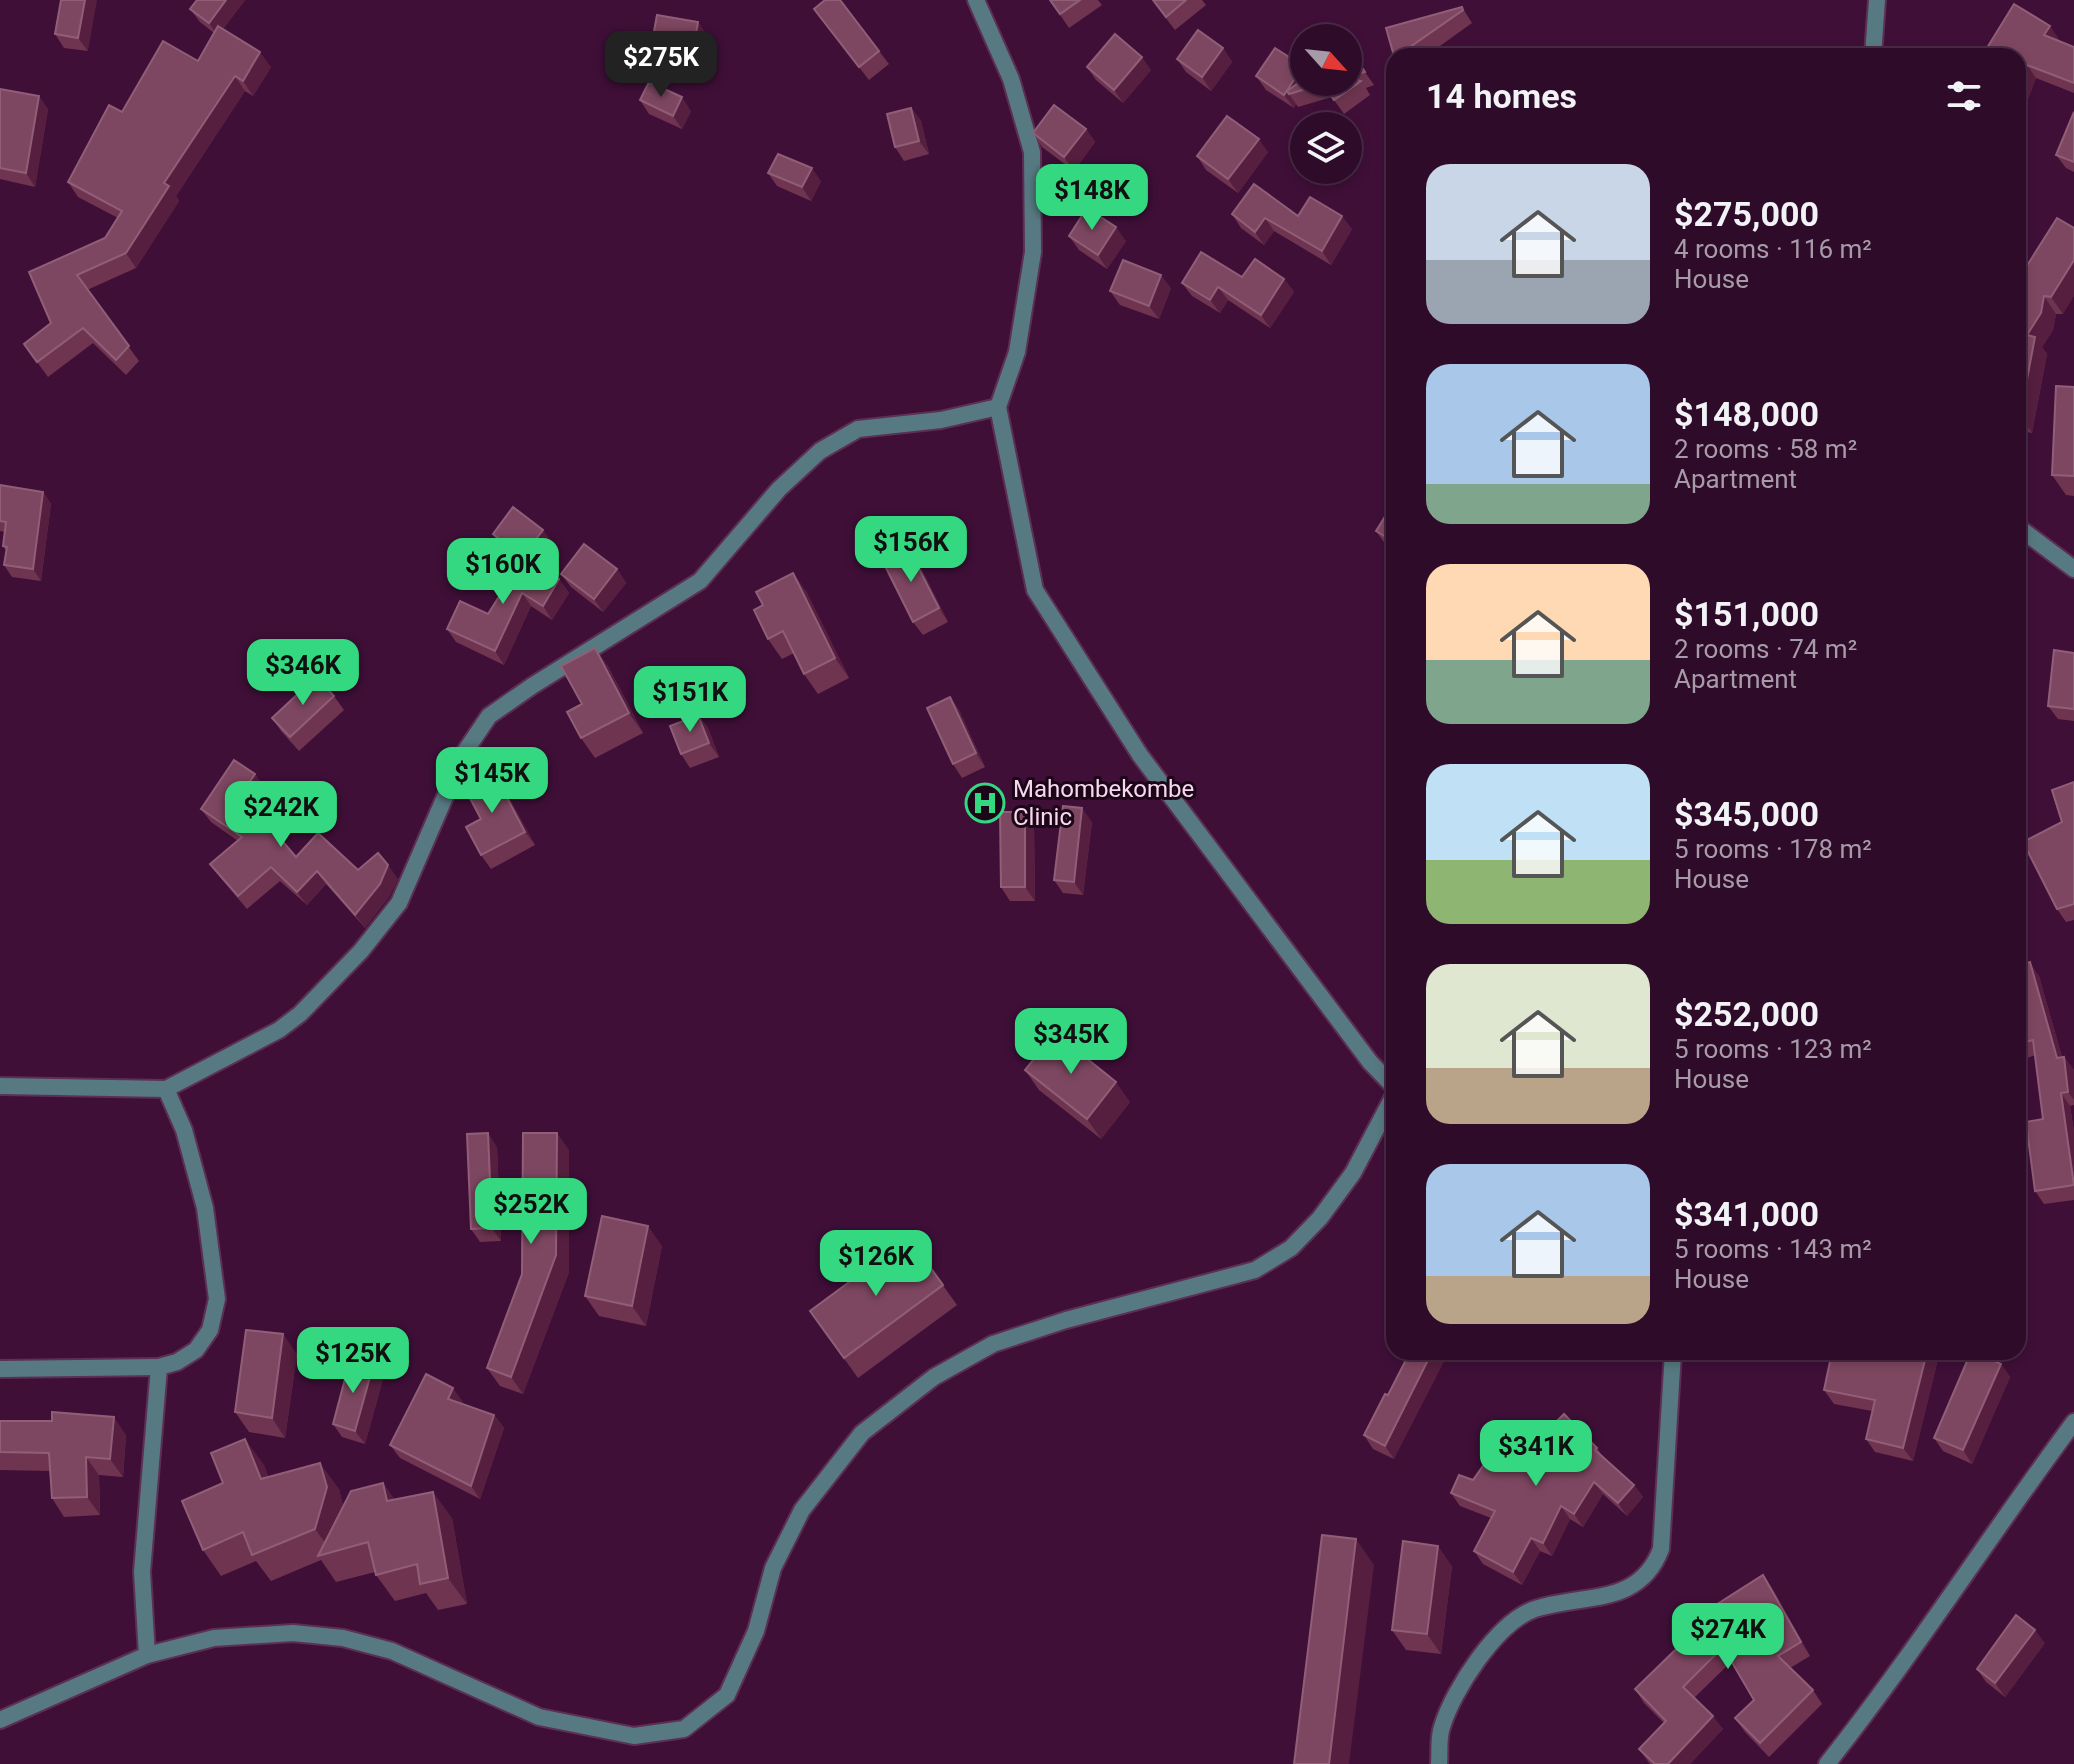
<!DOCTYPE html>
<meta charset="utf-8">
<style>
body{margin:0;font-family:Roboto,sans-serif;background:#371432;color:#f1f3f6;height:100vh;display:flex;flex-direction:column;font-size:30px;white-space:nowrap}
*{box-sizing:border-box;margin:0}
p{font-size:26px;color:#a79ba8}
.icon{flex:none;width:44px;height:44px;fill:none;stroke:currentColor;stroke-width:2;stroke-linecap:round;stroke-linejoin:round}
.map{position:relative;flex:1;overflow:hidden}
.panel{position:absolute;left:1386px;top:48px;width:640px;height:1312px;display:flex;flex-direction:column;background:#2f0b2a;border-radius:24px;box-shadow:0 4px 12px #0003,0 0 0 2px #4a2b47}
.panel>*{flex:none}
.needle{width:52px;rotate:117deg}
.buttons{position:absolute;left:1290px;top:24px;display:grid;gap:16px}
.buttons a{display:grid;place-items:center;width:72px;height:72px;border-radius:50%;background:#2f0b2a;box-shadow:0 4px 12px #0003,0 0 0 2px #4a2b47;font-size:40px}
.price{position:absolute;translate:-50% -68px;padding:0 18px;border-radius:16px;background:#34d881;color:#111;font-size:26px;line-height:52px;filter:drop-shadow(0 2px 4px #0008)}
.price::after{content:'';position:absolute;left:50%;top:48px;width:24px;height:18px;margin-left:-12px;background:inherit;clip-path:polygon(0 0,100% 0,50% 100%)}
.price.on{background:#222;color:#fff}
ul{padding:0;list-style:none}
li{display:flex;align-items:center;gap:24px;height:200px;padding:0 40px}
li span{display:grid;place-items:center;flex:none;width:224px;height:160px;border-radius:24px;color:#555}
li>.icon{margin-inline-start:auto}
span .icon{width:96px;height:96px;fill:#fffc;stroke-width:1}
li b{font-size:34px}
h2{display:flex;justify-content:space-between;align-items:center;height:96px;padding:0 40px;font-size:34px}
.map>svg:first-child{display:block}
</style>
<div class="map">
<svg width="2074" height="1764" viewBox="0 0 2074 1764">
<rect width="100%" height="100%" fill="#3f0f38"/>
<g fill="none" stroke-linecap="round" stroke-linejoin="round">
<g stroke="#5c2f55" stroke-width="20">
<g id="street">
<path d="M976,0L1011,79L1032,152L1033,252L1017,352L998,407L1035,590L1140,755L1370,1062L1394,1087"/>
<path d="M1873,56L1877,0"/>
<path d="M2018,527L2074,569"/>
<path d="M0,1086L166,1089L279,1030L300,1014L361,951L399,903L464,753L489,716L532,686L700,581L779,489L820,451L858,429L941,420L998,407"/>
<path d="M0,1369L159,1367"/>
<path d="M147,1655L142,1572L159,1367L177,1362L196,1350L210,1330L217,1299L205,1208L184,1130L166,1089"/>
<path d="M0,1720L147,1655L214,1638L293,1633L343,1638L392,1651L539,1717L634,1736L684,1729L727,1695L756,1631L773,1568L802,1510L862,1433L934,1377L993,1344L1066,1320L1255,1270L1291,1248L1320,1218L1353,1173L1394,1095"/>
<path d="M1439,1764C1440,1752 1438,1738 1442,1727C1453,1690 1497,1622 1535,1609C1584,1593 1639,1607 1661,1549L1673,1352"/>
<path d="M1827,1764C1914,1654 1990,1535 2074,1422"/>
</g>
</g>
<use href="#street" stroke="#577a82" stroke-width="16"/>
</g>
<g fill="#6f3550">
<path d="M61,0L88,51L64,48L55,34Z"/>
<path d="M197,0H245L223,29L271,67L253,96L245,91L176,196L179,201L136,268L87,290L139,361L126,375L93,343L48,377L24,344L51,323L29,272L105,238L118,218L78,197L68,182L122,112L198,61L214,33L200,22L190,9Z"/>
<path d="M1050,0H1098L1102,5L1069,28Z"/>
<path d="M1152,0H1202L1206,5L1175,30Z"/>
<path d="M1462,7L1472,23L1426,56H1394Z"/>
<path d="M814,9L879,51L889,64L869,80Z"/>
<path d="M708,36L704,58L662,50L653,37Z"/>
<path d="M2059,39L2058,41L2074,47V93L2036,78L2028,99L2018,93V56Z"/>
<path d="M1223,48L1232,62L1211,91L1186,72L1177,59Z"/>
<path d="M1348,48L1374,85L1366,88L1370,95L1344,114L1332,97L1298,107L1296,104L1294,108L1266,90L1256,76L1303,66L1304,82Z"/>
<path d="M1087,67L1151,70L1123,103L1096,80Z"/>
<path d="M0,89L48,109L35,187L0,179Z"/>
<path d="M640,100L691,111L682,129L649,114Z"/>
<path d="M911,108L921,121L929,154L904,161L895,147Z"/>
<path d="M2074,112V172L2066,168L2056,155Z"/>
<path d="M1086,129L1095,142L1074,171L1042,147L1033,133Z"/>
<path d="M1268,152L1238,193L1206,170L1197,156Z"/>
<path d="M768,173L821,181L811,201L777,186Z"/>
<path d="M1394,190V221L1386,210Z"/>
<path d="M1232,214L1298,216L1352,229L1331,265L1274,231L1264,245L1241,228Z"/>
<path d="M2057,218L2063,314H2056L2053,330L2042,347L2047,354L2032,433L2018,430V280Z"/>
<path d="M1069,236L1126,241L1107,269L1079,250Z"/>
<path d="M1242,277L1284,279L1294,292L1270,328L1228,300L1220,313L1192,296L1182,283Z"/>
<path d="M1171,288L1159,319L1120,305L1110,291Z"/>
<path d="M2074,387V496L2066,495L2052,475Z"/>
<path d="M0,485L43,492L51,504L41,581L12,577L4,565L6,551L3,546L5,532L0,531Z"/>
<path d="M1394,509V549L1386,545L1376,531Z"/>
<path d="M493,534L553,543L536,565L559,579L569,593L552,620L531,606L504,665L456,642L447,629L488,614L521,562L502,548Z"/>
<path d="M908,547L917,560L948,622L923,635L913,622Z"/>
<path d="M617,569L626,583L603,612L571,587L561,574Z"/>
<path d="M793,573L807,593L849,678L818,694L804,674L794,653L782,659L768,639L763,605Z"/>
<path d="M595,648L609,668L643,733L595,758L581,738L582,704Z"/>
<path d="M2074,653V721L2058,719L2048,706Z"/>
<path d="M334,696L344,710L299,751L281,731L272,718Z"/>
<path d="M950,697L959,710L985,767L962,778L953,764Z"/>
<path d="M698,715L708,728L719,757L690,768L681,754Z"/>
<path d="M493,771L502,785L535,845L491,869L481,855V819Z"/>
<path d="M255,774L264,788L252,806L296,857L398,879L389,897L365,928L326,884L307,905L280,881L247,909L220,877L210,864L238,841L211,822L201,809Z"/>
<path d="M2074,782V920L2066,922L2057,909L2062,822Z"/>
<path d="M1092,822L1083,895L1063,893L1054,880Z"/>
<path d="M1034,826L1035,901H1010L1001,887Z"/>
<path d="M2018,924L2027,963L2039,976L2062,1057H2064L2074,1070V1105L2070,1106L2074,1131V1200L2044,1204L2035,1191L2043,1119L2035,1055L2027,1058L2018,1045Z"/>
<path d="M1025,1070L1130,1102L1101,1139L1039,1090Z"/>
<path d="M497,1147L501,1241L480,1242L471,1229Z"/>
<path d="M569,1150V1272L523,1394L500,1386L487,1368Z"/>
<path d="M909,1238L957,1305L858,1378L810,1311Z"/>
<path d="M662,1246L646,1326L599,1316L585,1296Z"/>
<path d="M297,1354L285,1438L249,1432L235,1412Z"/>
<path d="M1938,1359L1913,1461L1875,1452L1866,1439L1872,1411L1834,1404L1824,1390Z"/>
<path d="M2001,1364L2010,1377L1972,1464L1943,1451L1934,1438Z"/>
<path d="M383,1379L365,1444L342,1437L333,1424Z"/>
<path d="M1385,1394L1394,1459L1373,1449L1364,1435Z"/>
<path d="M463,1402L462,1404L494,1415L504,1428L480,1499L400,1458L390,1445Z"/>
<path d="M0,1421L126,1435L123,1477L99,1475L100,1515L64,1517L52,1498L50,1471L0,1470Z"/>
<path d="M1597,1448L1603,1457L1634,1485L1643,1497L1627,1516L1603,1494L1583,1527L1570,1519L1552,1556L1540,1551L1522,1585L1483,1564L1474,1551L1491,1518L1460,1506L1451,1493L1526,1452Z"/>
<path d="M264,1465L268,1477L339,1489L343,1506L383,1483L394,1499L452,1518L467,1604L438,1610L426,1593L395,1601L376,1575L375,1572L336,1582L321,1560L271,1581L256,1561L221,1576L203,1550Z"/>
<path d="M1452,1566L1441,1654L1406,1650L1392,1630Z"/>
<path d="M1763,1575L1772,1588L1810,1656L1790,1668L1813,1690L1822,1704L1769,1757L1745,1732L1735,1718L1754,1700L1731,1662L1694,1698L1723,1729L1690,1764H1650L1639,1749L1664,1723L1644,1703L1635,1689Z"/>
<path d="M2045,1643L2005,1697L1986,1682L1977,1669Z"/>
</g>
<g fill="#561f3f">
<path d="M85,0H97L88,51L78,38Z"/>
<path d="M226,0H245L218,36L209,23Z"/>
<path d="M698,22L708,36L704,58L694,45Z"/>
<path d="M2050,26L2059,39L2053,48L2044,35Z"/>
<path d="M1223,48L1232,62L1211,91L1202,77Z"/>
<path d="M260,52L271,67L253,96L243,81Z"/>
<path d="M1142,57L1151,70L1123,103L1114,90Z"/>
<path d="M2027,65L2036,78L2028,99L2019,86Z"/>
<path d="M1303,66L1304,82L1289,94L1296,104L1294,108L1284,95Z"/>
<path d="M235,76L245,91L176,196L179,201L136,268L126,253L164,183Z"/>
<path d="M39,96L48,109L35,187L26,173Z"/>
<path d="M682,97L691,111L682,129L673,116Z"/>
<path d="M2018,98L2025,108L2018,126Z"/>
<path d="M911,108L921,121L929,154L919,141Z"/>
<path d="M1086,129L1095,142L1074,171L1064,157Z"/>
<path d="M1259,139L1268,152L1238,193L1228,179Z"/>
<path d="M812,168L821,181L811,201L802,187Z"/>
<path d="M1342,216L1352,229L1331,265L1322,251Z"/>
<path d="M1265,218L1274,231L1264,245L1255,232Z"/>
<path d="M1116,227L1126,241L1107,269L1098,255Z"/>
<path d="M2074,260V296L2063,314L2051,297Z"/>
<path d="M1161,275L1171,288L1159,319L1149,306Z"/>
<path d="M1284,279L1294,292L1270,328L1261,315Z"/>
<path d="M1218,287L1228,300L1220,313L1210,300Z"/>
<path d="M2044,296L2056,314L2053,330L2042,347L2047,354L2032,433L2020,416L2027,335Z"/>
<path d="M43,492L51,504L41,581L33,569Z"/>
<path d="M543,530L553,543L532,571L522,557Z"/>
<path d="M908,547L917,560L948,622L939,608Z"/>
<path d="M617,569L626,583L603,612L594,599Z"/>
<path d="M793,573L807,593L849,678L835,658Z"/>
<path d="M559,579L569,593L552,620L543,606Z"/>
<path d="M522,593L531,606L504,665L495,651Z"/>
<path d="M595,648L609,668L643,733L629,713Z"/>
<path d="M2018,677L2025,687L2018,713Z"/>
<path d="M950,697L959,710L985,767L976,753Z"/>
<path d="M698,715L708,728L719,757L709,743Z"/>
<path d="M493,771L502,785L535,845L525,832Z"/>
<path d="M255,774L264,788L250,810L240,796Z"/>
<path d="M1082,808L1092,822L1083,895L1074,882Z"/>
<path d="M1025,812L1034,826L1035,901L1025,887Z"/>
<path d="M388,865L398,879L389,897L365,928L355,915Z"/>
<path d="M317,871L326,884L307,905L297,892Z"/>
<path d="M2018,924L2019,925L2031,978L2021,965L2018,951Z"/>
<path d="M2030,962L2039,976L2065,1068L2064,1057L2074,1070V1100L2068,1092L2057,1058Z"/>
<path d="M1116,1082L1130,1102L1101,1139L1087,1119Z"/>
<path d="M2061,1093L2070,1106L2074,1131V1185Z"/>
<path d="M488,1133L497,1147L501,1241L492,1228Z"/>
<path d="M557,1133L569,1150V1272L523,1394L511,1377Z"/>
<path d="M648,1226L662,1246L646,1326L632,1306Z"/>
<path d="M283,1334L297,1354L285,1438L272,1418Z"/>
<path d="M1432,1352H1449L1394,1459L1385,1446Z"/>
<path d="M1927,1352H1933L1938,1359L1913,1461L1903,1448Z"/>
<path d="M2001,1364L2010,1377L1972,1464L1963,1450Z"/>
<path d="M373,1366L383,1379L365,1444L355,1431Z"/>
<path d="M453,1388L463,1402L457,1412L448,1399Z"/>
<path d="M494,1415L504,1428L480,1499L471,1486Z"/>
<path d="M114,1417L126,1435L123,1477L110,1459Z"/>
<path d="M245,1439L264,1465L280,1505L261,1479Z"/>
<path d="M86,1457L99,1475L100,1515L87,1497Z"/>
<path d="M320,1463L339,1489L345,1513L332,1552L315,1529Z"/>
<path d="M1594,1482L1603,1494L1583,1527L1574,1514Z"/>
<path d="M383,1483L402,1510L387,1501Z"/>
<path d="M1634,1485L1643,1497L1627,1516L1618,1503Z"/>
<path d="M433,1492L452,1518L467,1604L448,1578Z"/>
<path d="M1561,1506L1570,1519L1552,1556L1543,1543Z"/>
<path d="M1531,1538L1540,1551L1522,1585L1513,1572Z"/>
<path d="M1356,1539L1374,1565L1349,1764H1329Z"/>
<path d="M1438,1546L1452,1566L1441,1654L1427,1634Z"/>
<path d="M1763,1575L1772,1588L1810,1656L1801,1642Z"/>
<path d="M2035,1630L2045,1643L2005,1697L1995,1683Z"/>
<path d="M1713,1716L1723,1729L1690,1764H1668Z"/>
</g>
<g fill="#7e4761" stroke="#915e78" stroke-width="2">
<path d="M61,0H85L78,38L55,34Z"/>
<path d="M197,0H226L209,23L190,9Z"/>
<path d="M825,0H840L879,51L859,67L814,9Z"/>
<path d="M1050,0H1080L1060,14Z"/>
<path d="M1153,0H1186L1166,17Z"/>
<path d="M2014,4L2050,26L2044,35L2074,47V83L2027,65L2019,86L2018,56H1982Z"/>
<path d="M1462,7L1463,10L1397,56H1394L1386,28Z"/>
<path d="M657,15L698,22L694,45L653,37Z"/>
<path d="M218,26L260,52L243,81L235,76L164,183L169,186L126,253L77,275L129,346L116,360L83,328L37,362L24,344L51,323L29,272L105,238L122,211L68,182L109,105L122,112L163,41L198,61Z"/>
<path d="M1198,30L1223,48L1202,77L1177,59Z"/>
<path d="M1115,34L1142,57L1114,90L1087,67Z"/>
<path d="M1275,48L1303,66L1284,95L1256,76Z"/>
<path d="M1348,48L1365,72L1348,77Z"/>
<path d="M1348,77L1361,81L1334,100L1323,84L1289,94L1287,91L1304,79V82H1348Z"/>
<path d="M649,82L682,97L673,116L640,100Z"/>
<path d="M0,89L39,96L26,173L0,168Z"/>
<path d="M1054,105L1086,129L1064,157L1033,133Z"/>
<path d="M911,108L919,141L895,147L887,114Z"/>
<path d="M2074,112V162L2056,155Z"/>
<path d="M1227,116L1259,139L1228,179L1197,156Z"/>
<path d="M778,154L812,168L802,187L768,173Z"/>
<path d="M1254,184L1298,216L1310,197L1342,216L1322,251L1265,218L1255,232L1232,214Z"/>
<path d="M1394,190V213L1386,210Z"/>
<path d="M1087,208L1116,227L1098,255L1069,236Z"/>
<path d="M2057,218L2074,228V260L2051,297L2044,296L2041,313L2027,335L2035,337L2020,416L2018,415V280Z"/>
<path d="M1201,252L1242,277L1255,259L1284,279L1261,315L1218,287L1210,300L1182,283Z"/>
<path d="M1123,260L1161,275L1149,306L1110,291Z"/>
<path d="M2056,386L2074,387V476L2052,475Z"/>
<path d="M0,485L43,492L33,569L4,565L7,547L3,546L6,522L0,521Z"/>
<path d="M513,507L543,530L522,557L493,534Z"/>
<path d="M1391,507L1394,509V542L1376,531Z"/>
<path d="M584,544L617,569L594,599L561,574Z"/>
<path d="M908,547L939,608L913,622L882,560Z"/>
<path d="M524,557L559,579L543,606L522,593L495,651L447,629L460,601L488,614Z"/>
<path d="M793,573L835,658L804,674L783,631L768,639L754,610L763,605L756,592Z"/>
<path d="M595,648L629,713L581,738L567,712L582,704L561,666Z"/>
<path d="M2054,650L2074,653V709L2048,706Z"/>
<path d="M316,677L334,696L290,737L272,718Z"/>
<path d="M950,697L976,753L953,764L927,708Z"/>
<path d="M698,715L709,743L681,754L670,726Z"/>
<path d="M234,760L255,774L240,796L250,803L296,857L318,833L358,870L378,853L388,865L380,884L355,915L317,871L297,892L271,867L238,896L210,864L242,837L201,809Z"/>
<path d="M493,771L525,832L481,855L466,827L481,819L464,787Z"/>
<path d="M2074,782V904L2057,909L2023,842L2062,822L2052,790Z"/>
<path d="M1063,806L1082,808L1074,882L1054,880Z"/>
<path d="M1000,812H1025V887H1001Z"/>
<path d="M2018,951L2021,965L2030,962L2057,1058L2064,1057L2068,1092L2061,1093L2074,1185L2035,1191L2026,1122L2043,1119L2033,1040L2018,1044Z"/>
<path d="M1055,1033L1116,1082L1087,1119L1025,1070Z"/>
<path d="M488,1133L492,1228L471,1229L467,1134Z"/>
<path d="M523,1133H557L556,1255L511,1377L487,1368L522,1274Z"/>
<path d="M602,1216L648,1226L632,1306L585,1296Z"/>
<path d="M909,1238L943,1285L844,1358L810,1311Z"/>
<path d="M246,1330L283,1334L272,1418L235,1412Z"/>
<path d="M1410,1352H1432L1385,1446L1364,1435L1385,1394L1388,1395Z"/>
<path d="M1832,1352H1927L1903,1448L1866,1439L1875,1400L1824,1390Z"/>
<path d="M1971,1352H1974L2001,1364L1963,1450L1934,1438Z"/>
<path d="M350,1360L373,1366L355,1431L333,1424Z"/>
<path d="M426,1374L453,1388L448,1399L494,1415L471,1486L390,1445Z"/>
<path d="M52,1412L114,1417L110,1459L86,1457L87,1497L52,1498L49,1453L0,1452V1421H52Z"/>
<path d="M1564,1414L1597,1448L1595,1450L1634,1485L1618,1503L1594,1482L1574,1514L1561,1506L1543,1543L1531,1538L1513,1572L1474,1551L1495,1511L1451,1493L1459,1475L1473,1480L1504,1436L1526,1452Z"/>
<path d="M245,1439L261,1479L320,1463L327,1487L315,1529L252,1555L243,1532L203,1550L182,1501L223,1483L211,1453Z"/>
<path d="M383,1483L387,1501L433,1492L448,1578L420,1584L417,1564L376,1575L368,1542L318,1556L351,1491Z"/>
<path d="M1322,1535L1356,1539L1329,1764H1294Z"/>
<path d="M1403,1541L1438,1546L1427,1634L1392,1630Z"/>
<path d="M1763,1575L1801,1642L1778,1656L1813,1690L1760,1743L1735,1718L1754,1700L1723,1647L1683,1687L1713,1716L1668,1764H1655L1639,1749L1666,1721L1635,1689L1704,1622L1700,1615Z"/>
<path d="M2016,1615L2035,1630L1995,1683L1977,1669Z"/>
</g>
<defs>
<g id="hospital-ring" transform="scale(2)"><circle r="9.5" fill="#1b0717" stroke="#34d881" stroke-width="1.5"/><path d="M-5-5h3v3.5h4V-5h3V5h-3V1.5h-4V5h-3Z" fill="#34d881"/></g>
</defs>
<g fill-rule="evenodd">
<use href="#hospital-ring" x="985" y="803"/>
</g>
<g text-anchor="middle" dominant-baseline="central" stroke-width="6" stroke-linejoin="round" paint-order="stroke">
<g font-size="24" fill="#f7d8f0" stroke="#1b0717" text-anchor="start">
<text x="1013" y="789">Mahombekombe<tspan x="1013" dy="28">Clinic</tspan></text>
</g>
</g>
</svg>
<div class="buttons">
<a><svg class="needle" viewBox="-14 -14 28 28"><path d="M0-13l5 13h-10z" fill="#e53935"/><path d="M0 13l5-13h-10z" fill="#a79ba8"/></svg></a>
<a><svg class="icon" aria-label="layers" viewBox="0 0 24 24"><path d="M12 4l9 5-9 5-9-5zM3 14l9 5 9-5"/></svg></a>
</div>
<b class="price on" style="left:661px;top:99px">$275K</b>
<b class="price" style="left:1092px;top:232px">$148K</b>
<b class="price" style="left:911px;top:584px">$156K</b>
<b class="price" style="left:503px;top:606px">$160K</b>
<b class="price" style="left:303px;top:707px">$346K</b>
<b class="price" style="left:690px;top:734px">$151K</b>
<b class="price" style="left:492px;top:815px">$145K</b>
<b class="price" style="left:281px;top:849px">$242K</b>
<b class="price" style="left:1071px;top:1076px">$345K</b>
<b class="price" style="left:531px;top:1246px">$252K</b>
<b class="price" style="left:876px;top:1298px">$126K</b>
<b class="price" style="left:353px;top:1395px">$125K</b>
<b class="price" style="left:1536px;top:1488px">$341K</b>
<b class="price" style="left:1728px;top:1671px">$274K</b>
<section class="panel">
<h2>14 homes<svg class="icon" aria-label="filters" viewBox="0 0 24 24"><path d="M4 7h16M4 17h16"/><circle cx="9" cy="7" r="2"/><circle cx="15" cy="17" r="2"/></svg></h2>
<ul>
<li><span style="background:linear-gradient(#c9d6e8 60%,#9aa5b1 0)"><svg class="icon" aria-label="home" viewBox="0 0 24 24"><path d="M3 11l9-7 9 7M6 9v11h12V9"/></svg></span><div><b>$275,000</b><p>4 rooms · 116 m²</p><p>House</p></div></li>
<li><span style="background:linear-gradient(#a9c7e8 75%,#7fa58c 0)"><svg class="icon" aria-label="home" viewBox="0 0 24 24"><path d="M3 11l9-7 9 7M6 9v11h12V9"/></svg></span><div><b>$148,000</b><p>2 rooms · 58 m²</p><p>Apartment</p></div></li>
<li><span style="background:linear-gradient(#ffd9b3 60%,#7fa58c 0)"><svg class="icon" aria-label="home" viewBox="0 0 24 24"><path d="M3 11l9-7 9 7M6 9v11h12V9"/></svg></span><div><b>$151,000</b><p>2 rooms · 74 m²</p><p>Apartment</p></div></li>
<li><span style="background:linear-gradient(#bfe0f5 60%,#8fb573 0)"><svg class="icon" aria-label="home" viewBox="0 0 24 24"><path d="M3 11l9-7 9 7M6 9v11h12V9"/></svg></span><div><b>$345,000</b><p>5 rooms · 178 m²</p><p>House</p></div></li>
<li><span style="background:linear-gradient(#dfe7d0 65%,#b9a48a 0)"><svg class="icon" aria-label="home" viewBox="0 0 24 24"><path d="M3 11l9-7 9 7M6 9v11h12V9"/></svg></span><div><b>$252,000</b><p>5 rooms · 123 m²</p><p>House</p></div></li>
<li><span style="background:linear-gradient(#a9c7e8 70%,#b9a48a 0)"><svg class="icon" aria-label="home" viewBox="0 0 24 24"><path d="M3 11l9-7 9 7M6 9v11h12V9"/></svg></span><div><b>$341,000</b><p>5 rooms · 143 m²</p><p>House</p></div></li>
</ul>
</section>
</div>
